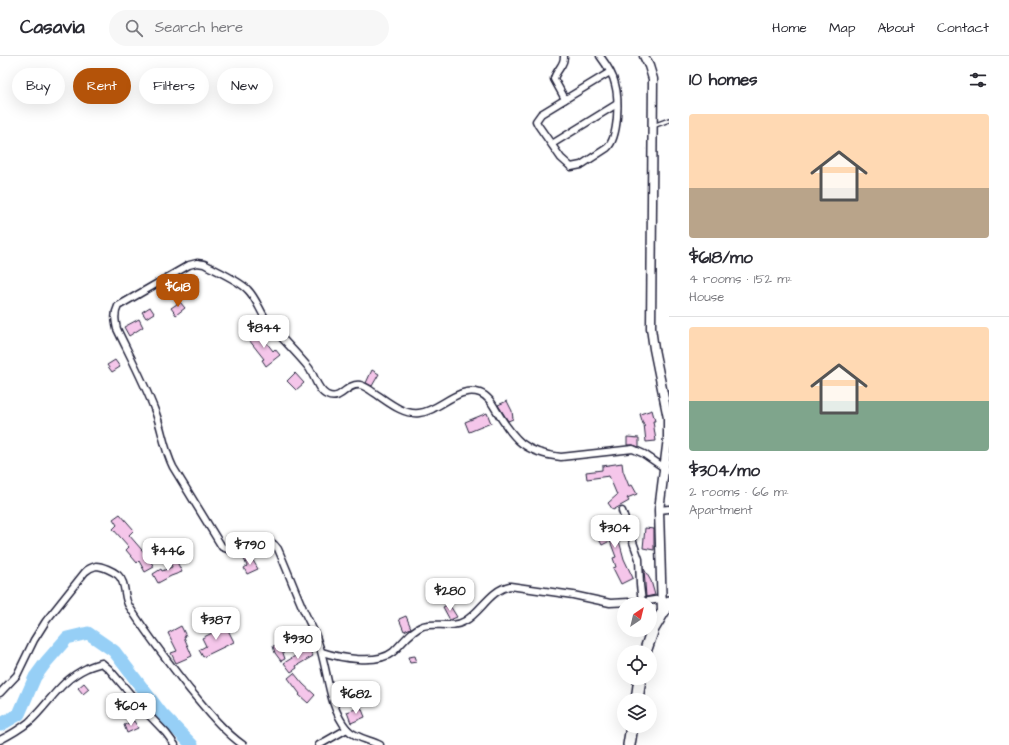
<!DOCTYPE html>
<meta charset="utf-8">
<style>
body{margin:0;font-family:"Architects Daughter",sans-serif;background:#f7f7f7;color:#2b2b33;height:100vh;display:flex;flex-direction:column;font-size:15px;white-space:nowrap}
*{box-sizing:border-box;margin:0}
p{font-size:13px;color:#7c7c81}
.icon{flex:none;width:22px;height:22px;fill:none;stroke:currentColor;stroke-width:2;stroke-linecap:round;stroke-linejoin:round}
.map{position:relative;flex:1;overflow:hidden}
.panel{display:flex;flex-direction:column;background:#fff;width:340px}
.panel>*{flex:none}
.banner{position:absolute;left:12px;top:12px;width:380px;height:36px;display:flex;gap:8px}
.needle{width:26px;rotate:35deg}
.controls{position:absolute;left:617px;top:541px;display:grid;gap:8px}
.controls a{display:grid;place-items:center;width:40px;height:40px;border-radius:50%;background:#fff;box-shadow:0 4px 16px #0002;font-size:20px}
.price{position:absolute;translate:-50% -34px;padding:0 9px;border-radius:8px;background:#fff;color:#222;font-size:13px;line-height:26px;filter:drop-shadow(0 1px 2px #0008)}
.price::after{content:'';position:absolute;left:50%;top:24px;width:12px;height:9px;margin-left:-6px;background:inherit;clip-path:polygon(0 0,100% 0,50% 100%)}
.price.active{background:#b45309;color:#fff}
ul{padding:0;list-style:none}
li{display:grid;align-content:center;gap:8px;height:212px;padding:0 20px}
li+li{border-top:1px solid #e1e1e2}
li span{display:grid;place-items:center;height:124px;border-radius:4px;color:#555}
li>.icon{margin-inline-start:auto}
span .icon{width:72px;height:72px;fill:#fffc;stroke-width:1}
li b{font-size:17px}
h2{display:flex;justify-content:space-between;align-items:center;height:48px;padding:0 20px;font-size:17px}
.tag{padding:0 14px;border-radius:18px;background:#fff;box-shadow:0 4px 16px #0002;font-size:14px;line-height:36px}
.tag.active{background:#b45309;color:#fff}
header{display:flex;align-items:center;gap:24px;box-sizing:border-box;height:56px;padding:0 20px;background:#fff;border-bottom:1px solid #e1e1e2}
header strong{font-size:19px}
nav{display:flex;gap:22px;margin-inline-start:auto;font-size:14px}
.search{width:280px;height:36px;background:#f7f7f7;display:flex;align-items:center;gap:10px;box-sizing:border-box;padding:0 14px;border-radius:22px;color:#7c7c81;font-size:15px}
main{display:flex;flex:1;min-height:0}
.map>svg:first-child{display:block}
</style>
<header>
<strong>Casavia</strong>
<div class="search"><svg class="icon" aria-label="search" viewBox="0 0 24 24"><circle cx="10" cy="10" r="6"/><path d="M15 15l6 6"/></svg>Search here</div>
<nav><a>Home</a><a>Map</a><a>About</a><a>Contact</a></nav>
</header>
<main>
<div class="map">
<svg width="669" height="689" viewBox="0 0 669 689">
<rect width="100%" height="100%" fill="#fff"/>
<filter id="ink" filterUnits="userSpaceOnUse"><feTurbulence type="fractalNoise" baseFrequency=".025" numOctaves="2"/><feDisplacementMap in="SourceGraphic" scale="8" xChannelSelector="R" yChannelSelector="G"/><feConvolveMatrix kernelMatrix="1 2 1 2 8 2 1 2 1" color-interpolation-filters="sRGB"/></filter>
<g filter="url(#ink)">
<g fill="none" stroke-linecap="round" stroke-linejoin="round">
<path stroke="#96cff6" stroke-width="13" d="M0,669L19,658L35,621L46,606L67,582L88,577L114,595L161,657L192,689"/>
</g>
<g fill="#f5c6ea" stroke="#22223b">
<path d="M180,246L185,252L176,259L171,252Z"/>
<path d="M150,251L154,257L146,262L142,256Z"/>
<path d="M139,263L143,271L129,280L124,271Z"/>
<path d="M259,277L273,295L275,293L280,299L266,310L262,304L264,303L249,284Z"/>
<path d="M115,304L120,311L112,316L107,309Z"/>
<path d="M372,314L379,318L372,330L366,327Z"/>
<path d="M295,317L304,327L296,334L287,325Z"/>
<path d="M507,345L512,355L513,363L508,365L498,349Z"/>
<path d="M652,354L655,365H653L656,385L646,386L644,368H643L640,358Z"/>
<path d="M487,357L491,367L469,376L465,366Z"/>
<path d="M627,381L639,382V391L633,389H627Z"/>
<path d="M622,407L623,415L629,430L632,429L637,438L627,442L629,445L613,454L608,447L617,439L609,420L587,423L586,416L602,414V410Z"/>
<path d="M120,458L134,474L129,479L148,501L154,511L145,516L139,505L137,507L126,494L129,491L113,473L117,469L113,463Z"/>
<path d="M613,464L621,480L618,481L624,503L633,522L621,528L613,512L616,511L613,502L616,501L610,485L602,489L594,473Z"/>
<path d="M645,472L654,473V494L643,492Z"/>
<path d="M251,501L258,513L247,518L244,512L247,510L244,503Z"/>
<path d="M176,504L182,516L171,520L158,527L153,518L161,513L162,515L172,511L170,506Z"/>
<path d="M644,513L651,525L655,539L646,541Z"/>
<path d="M449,548L457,561L450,564L443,551Z"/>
<path d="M406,560L411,572L404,575L399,563Z"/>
<path d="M181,570L186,580L184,581L192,600L176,607L171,597L177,595L168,577Z"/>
<path d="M226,570L234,586L203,601L199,594L206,590L202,582Z"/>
<path d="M282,578L285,585L290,583L293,589L282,594L285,603L281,605L275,597L273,590L280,587L276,581Z"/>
<path d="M308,592L313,600L296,610L297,612L291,616L284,607Z"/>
<path d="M415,600L417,606L410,607L408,601Z"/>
<path d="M294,617L303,628L315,639L308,647L299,639L300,638L288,622Z"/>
<path d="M84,627L89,633L83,638L78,632Z"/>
<path d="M361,651L365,661L351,667L347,656Z"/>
<path d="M134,665L138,672L127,677L124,669Z"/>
</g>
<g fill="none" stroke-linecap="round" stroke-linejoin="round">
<g stroke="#22223b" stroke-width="6">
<path id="lane" d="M653,70L669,64"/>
</g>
<g stroke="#22223b" stroke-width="9">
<g id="street">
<path d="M564,0C565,9 556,14 554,23L565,43"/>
<path d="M600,0C606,8 613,18 615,28C619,42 619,81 607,92L581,109L571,111L561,102L538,69L536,65L541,58L610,16"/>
<path d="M552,88L617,48"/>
<path d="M659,454L669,453"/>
<path d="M622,455L639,503L640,529L642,546"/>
<path d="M322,596C340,602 377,609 393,596C402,588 411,574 423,570C437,566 452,573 465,565C481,556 490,534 510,530L573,539L610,547L648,545L661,543"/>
<path d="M0,637L17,619L34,584L46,565L85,516C88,513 92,511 96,510C102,510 113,515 118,519C127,527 123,541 129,550C147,579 169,607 190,634C207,654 222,674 243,689"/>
<path d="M0,684C10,679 20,673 29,666C50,647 59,625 87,612C92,610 97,608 102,607L109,613L143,653L166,677L175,689"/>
<path d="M319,689L347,673"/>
<path d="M380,689C370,684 355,682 347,673C328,651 328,612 318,586C315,576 309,566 304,555C295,535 287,513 278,493C264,473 248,490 230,494L222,491L173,411C164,393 162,373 155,355C144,326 130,300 117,273C115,264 114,258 118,250L189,209L197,207L204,208C215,214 240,225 248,234C256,242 260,255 267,265C280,281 296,296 309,312C315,321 318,335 327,339C341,346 346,327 360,329C364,330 369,333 373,336C386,344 402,359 419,357C440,355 458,329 480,337C488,340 492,347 496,354C514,384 525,397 561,401L633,393L644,398L663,411"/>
</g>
</g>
<g stroke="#22223b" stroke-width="11">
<path id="secondary" d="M644,0L649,10L653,23L651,272L654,293L668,362V382L659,454L662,556"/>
</g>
<g stroke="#22223b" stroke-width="14">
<g id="highway">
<path d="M645,596L653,573L669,546"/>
<path d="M637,644L640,622"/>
<path d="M629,689L632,670"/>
</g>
</g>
<use href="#lane" stroke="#fff" stroke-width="3"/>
<use href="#street" stroke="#fff" stroke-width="6"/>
<use href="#secondary" stroke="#fff" stroke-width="8"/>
<use href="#highway" stroke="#fff" stroke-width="11"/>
</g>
</g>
</svg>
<div class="controls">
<a><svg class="needle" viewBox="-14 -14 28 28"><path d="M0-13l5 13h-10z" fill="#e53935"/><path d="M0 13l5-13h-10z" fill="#7c7c81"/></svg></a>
<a><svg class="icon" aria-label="locate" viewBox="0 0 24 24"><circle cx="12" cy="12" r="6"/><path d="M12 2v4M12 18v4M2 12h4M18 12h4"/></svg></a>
<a><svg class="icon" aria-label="layers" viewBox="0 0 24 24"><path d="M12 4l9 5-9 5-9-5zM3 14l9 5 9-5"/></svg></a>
</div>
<b class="price active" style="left:178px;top:252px">$618</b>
<b class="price" style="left:264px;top:293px">$844</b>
<b class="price" style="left:615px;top:493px">$304</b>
<b class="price" style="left:250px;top:510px">$790</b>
<b class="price" style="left:168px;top:516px">$446</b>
<b class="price" style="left:450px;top:556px">$280</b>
<b class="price" style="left:216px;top:585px">$387</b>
<b class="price" style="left:298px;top:604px">$930</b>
<b class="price" style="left:356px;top:659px">$682</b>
<b class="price" style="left:131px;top:671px">$604</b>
<div class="banner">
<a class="tag">Buy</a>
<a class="tag active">Rent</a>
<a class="tag">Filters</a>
<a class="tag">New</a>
</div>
</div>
<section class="panel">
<h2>10 homes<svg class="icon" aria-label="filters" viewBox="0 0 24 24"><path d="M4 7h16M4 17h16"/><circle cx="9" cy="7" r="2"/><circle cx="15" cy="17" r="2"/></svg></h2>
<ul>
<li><span style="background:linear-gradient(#ffd9b3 60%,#b9a48a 0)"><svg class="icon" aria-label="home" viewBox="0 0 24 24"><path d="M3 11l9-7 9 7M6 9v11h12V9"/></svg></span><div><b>$618/mo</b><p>4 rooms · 152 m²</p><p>House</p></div></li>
<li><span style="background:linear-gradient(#ffd9b3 60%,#7fa58c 0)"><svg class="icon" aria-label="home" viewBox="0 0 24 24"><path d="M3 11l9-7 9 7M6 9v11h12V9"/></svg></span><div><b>$304/mo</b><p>2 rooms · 66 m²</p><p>Apartment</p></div></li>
</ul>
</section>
</main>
